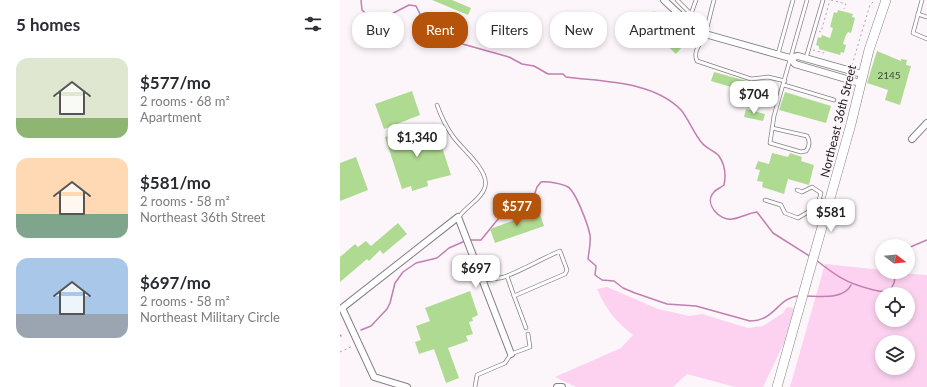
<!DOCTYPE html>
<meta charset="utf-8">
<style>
body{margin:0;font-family:Lato,sans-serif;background:#f2f2f3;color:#2b2b33;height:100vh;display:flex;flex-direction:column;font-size:15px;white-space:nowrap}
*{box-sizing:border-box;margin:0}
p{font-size:13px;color:#7c7c81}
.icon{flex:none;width:22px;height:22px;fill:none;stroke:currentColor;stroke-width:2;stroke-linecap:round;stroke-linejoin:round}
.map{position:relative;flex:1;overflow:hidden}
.side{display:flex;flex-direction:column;background:#fff;width:340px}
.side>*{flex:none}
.top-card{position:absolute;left:12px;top:12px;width:380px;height:36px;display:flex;gap:8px}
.needle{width:26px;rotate:106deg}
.controls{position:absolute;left:535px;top:239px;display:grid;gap:8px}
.controls a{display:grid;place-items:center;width:40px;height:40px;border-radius:50%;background:#fff;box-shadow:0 2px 6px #0003;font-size:20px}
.price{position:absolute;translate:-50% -34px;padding:0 9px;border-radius:8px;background:#fff;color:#222;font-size:13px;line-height:26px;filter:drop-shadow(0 1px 2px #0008)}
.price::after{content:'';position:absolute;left:50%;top:24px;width:12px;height:9px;margin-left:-6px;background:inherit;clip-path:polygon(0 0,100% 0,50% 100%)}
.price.active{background:#b45309;color:#fff}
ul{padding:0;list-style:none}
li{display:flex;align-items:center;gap:12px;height:100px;padding:0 16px}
li span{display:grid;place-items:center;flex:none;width:112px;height:80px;border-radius:12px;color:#555}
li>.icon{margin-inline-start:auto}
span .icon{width:48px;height:48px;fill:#fffc;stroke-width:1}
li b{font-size:17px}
h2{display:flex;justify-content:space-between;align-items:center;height:48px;padding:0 16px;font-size:17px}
.pill{padding:0 14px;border-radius:16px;background:#fff;box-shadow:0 2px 6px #0003;font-size:14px;line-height:36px}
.pill.active{background:#b45309;color:#fff}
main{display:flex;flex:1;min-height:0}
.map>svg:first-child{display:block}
</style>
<main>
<section class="side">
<h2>5 homes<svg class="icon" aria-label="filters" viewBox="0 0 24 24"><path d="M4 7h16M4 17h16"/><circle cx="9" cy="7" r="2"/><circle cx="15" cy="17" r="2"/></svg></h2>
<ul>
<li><span style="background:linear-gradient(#dfe7d0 75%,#8fb573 0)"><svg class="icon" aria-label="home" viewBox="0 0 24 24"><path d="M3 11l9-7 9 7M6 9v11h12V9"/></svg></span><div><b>$577/mo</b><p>2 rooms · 68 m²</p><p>Apartment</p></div></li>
<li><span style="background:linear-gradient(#ffd9b3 70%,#7fa58c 0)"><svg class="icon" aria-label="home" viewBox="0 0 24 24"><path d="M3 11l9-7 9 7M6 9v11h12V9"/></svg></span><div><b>$581/mo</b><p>2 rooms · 58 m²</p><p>Northeast 36th Street</p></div></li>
<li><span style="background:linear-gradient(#a9c7e8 70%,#9aa5b1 0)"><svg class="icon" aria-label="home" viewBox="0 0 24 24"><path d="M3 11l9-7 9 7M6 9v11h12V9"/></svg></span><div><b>$697/mo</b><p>2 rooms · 58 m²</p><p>Northeast Military Circle</p></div></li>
</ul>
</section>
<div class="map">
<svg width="587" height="387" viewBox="0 0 587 387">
<rect width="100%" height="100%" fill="#fcf6fa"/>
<g fill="#fcd2f0" fill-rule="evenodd">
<path d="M485,264L542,270V272L587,275V387H450ZM542,294H568V320H542ZM542,342H568V368H542Z"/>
<path d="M267,287L318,309L349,316L362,314L408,328L423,326L443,313L447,307L454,308L444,343L423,387H395L347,374L333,387H236L215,377L281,348L293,335C277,323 265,308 257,289Z"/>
</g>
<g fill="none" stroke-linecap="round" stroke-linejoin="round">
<g stroke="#c27eb0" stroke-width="1.5">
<path d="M21,0L22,10L34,21H38L69,5L76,6L80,14L77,32L80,36L119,43L169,57L182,64L194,66L208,74H223L226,77C264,82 313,81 341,110C348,118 354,134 362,143C367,149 375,151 379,156C385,165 386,176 384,185C381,188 376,189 374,192C363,204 380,221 392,219C401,218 408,213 417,212L433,233L471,257"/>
<path d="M129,240H141L163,213L188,207L191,204L197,187L201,182C208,181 223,184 228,187C236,192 248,225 250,235C251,243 249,251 248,259L256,266L255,275L262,280L274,281L283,288L295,293L327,304L356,306L410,321C435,321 438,297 459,296"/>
<path d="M568,248L587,240"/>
<path d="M476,260C495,275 506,283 530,289C537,291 544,293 551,289L554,283L556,272"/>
<path d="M465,296C479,296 504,300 511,285"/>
<path d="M21,330L31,326L47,309L50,303L55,283L63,272L76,263L97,258L109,248L125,241"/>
<path d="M0,335L1,336"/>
</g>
</g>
<g fill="#afda91">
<path d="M92,0H112L131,8L128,15Z"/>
<path d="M498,10L513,14L512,17L515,18L511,33L508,32L506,35L503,44L506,45L504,53L501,52L500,55L479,49V46L476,45L478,37L481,38L482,35L490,38L493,28L490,27L494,12L497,13Z"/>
<path d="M314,11L348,40L336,54L315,34L312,37L300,28Z"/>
<path d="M537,51L561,61V59L567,60L566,65L571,66L560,105L545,100L548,90L527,83Z"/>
<path d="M374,72L414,83L411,93L409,92L407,99L399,97L401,90L371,81Z"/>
<path d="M72,91L80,115L44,129L35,104Z"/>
<path d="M445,92L491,106L486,123L439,110Z"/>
<path d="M406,109L425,114L423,121L404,117Z"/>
<path d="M85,124L92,147L101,144L111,175L87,181L88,186L72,191L71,186L62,189L45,137Z"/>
<path d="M432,153L448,157L450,153L462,157L461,161L474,165L469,185L448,179L444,194L422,187L423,182L417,181L420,170L415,169L418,161L429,164Z"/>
<path d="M16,157L28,190L0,201V163Z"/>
<path d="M199,211L204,226L155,243L150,229Z"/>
<path d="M58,223L67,234L43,254L40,250L29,261L27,259L0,282V257L15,244L18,247L26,241L31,246Z"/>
<path d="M130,291L138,315L132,318L133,321L129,322L133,334L126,336L128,341L108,348L119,378L106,383L94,349L79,354L75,342L81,340L76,326L90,321L85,308Z"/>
</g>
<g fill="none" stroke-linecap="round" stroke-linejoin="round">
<g stroke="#858083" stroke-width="4.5">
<g id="lane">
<path d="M337,0L351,14L349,23"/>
<path d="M374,0C371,10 369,21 366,31C363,42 352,50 357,61L411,79L428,77L445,81"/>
<path d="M582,0L573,33L587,39"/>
<path d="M351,14L356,0"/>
<path d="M578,14L587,17"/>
<path d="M438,54L453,0"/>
<path d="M466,58L483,0"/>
<path d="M444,85L494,100"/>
<path d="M97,105C101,116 105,125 112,135C121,149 150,170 145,187C142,199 125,207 119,217"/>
<path d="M432,128L467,136C470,141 470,146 466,151L461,152L430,143L434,116L467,0"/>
<path d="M457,190L462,192L472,187L481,193L479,200"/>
<path d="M425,200L441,205L445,213L458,218L468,212L479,200L487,202"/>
<path d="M142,280C149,279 158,279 164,277C183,270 201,259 220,251L227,270L225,274L174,296L167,276"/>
<path d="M174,296L186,328"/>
<path d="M135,387L137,375L165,363L171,354L190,347L188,334"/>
</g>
</g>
<g stroke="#858083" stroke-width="8">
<g id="street">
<path d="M324,0L358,32L450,58L458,56L522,74"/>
<path d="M450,58L455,64L520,83"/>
<path d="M572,139L587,123"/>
<path d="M67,387L34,377L2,308L118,217L171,354"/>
<path d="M217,387H222"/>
</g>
</g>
<g stroke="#858083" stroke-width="10">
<path id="secondary" d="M437,387L511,124L529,50L546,0"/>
</g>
<g stroke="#aca7aa" stroke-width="1" stroke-dasharray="2 3" stroke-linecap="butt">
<path d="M491,0L506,4L504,9"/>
<path d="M479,31L481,32L490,0"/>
<path d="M473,50L484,53V52"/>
<path d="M512,65L530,5L535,0"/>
<path d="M0,352L13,346"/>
</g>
<use href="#lane" stroke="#fff" stroke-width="3"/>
<use href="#street" stroke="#fff" stroke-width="6"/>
<use href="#secondary" stroke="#fff" stroke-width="9"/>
</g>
<g text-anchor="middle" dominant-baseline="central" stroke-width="3.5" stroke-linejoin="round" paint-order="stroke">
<g font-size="10" fill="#3f4837">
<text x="549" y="75">2145</text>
</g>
<g font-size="12" fill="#1a1819" stroke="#fcf6fa">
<text transform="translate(498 121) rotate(-76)">Northeast 36th Street</text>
</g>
</g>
</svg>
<div class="controls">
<a><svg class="needle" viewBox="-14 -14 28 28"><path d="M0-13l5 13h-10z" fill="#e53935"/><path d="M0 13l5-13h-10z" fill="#7c7c81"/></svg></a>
<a><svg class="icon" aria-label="locate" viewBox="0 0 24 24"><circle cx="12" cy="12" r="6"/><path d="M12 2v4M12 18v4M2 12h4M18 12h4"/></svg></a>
<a><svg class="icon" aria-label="layers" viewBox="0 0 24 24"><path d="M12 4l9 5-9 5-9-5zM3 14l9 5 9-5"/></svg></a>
</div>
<b class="price" style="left:414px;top:115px">$704</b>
<b class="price" style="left:77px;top:158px">$1,340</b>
<b class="price active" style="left:177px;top:227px">$577</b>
<b class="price" style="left:491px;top:233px">$581</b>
<b class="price" style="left:136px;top:289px">$697</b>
<div class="top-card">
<a class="pill">Buy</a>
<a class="pill active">Rent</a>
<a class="pill">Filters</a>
<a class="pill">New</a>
<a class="pill">Apartment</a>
</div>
</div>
</main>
